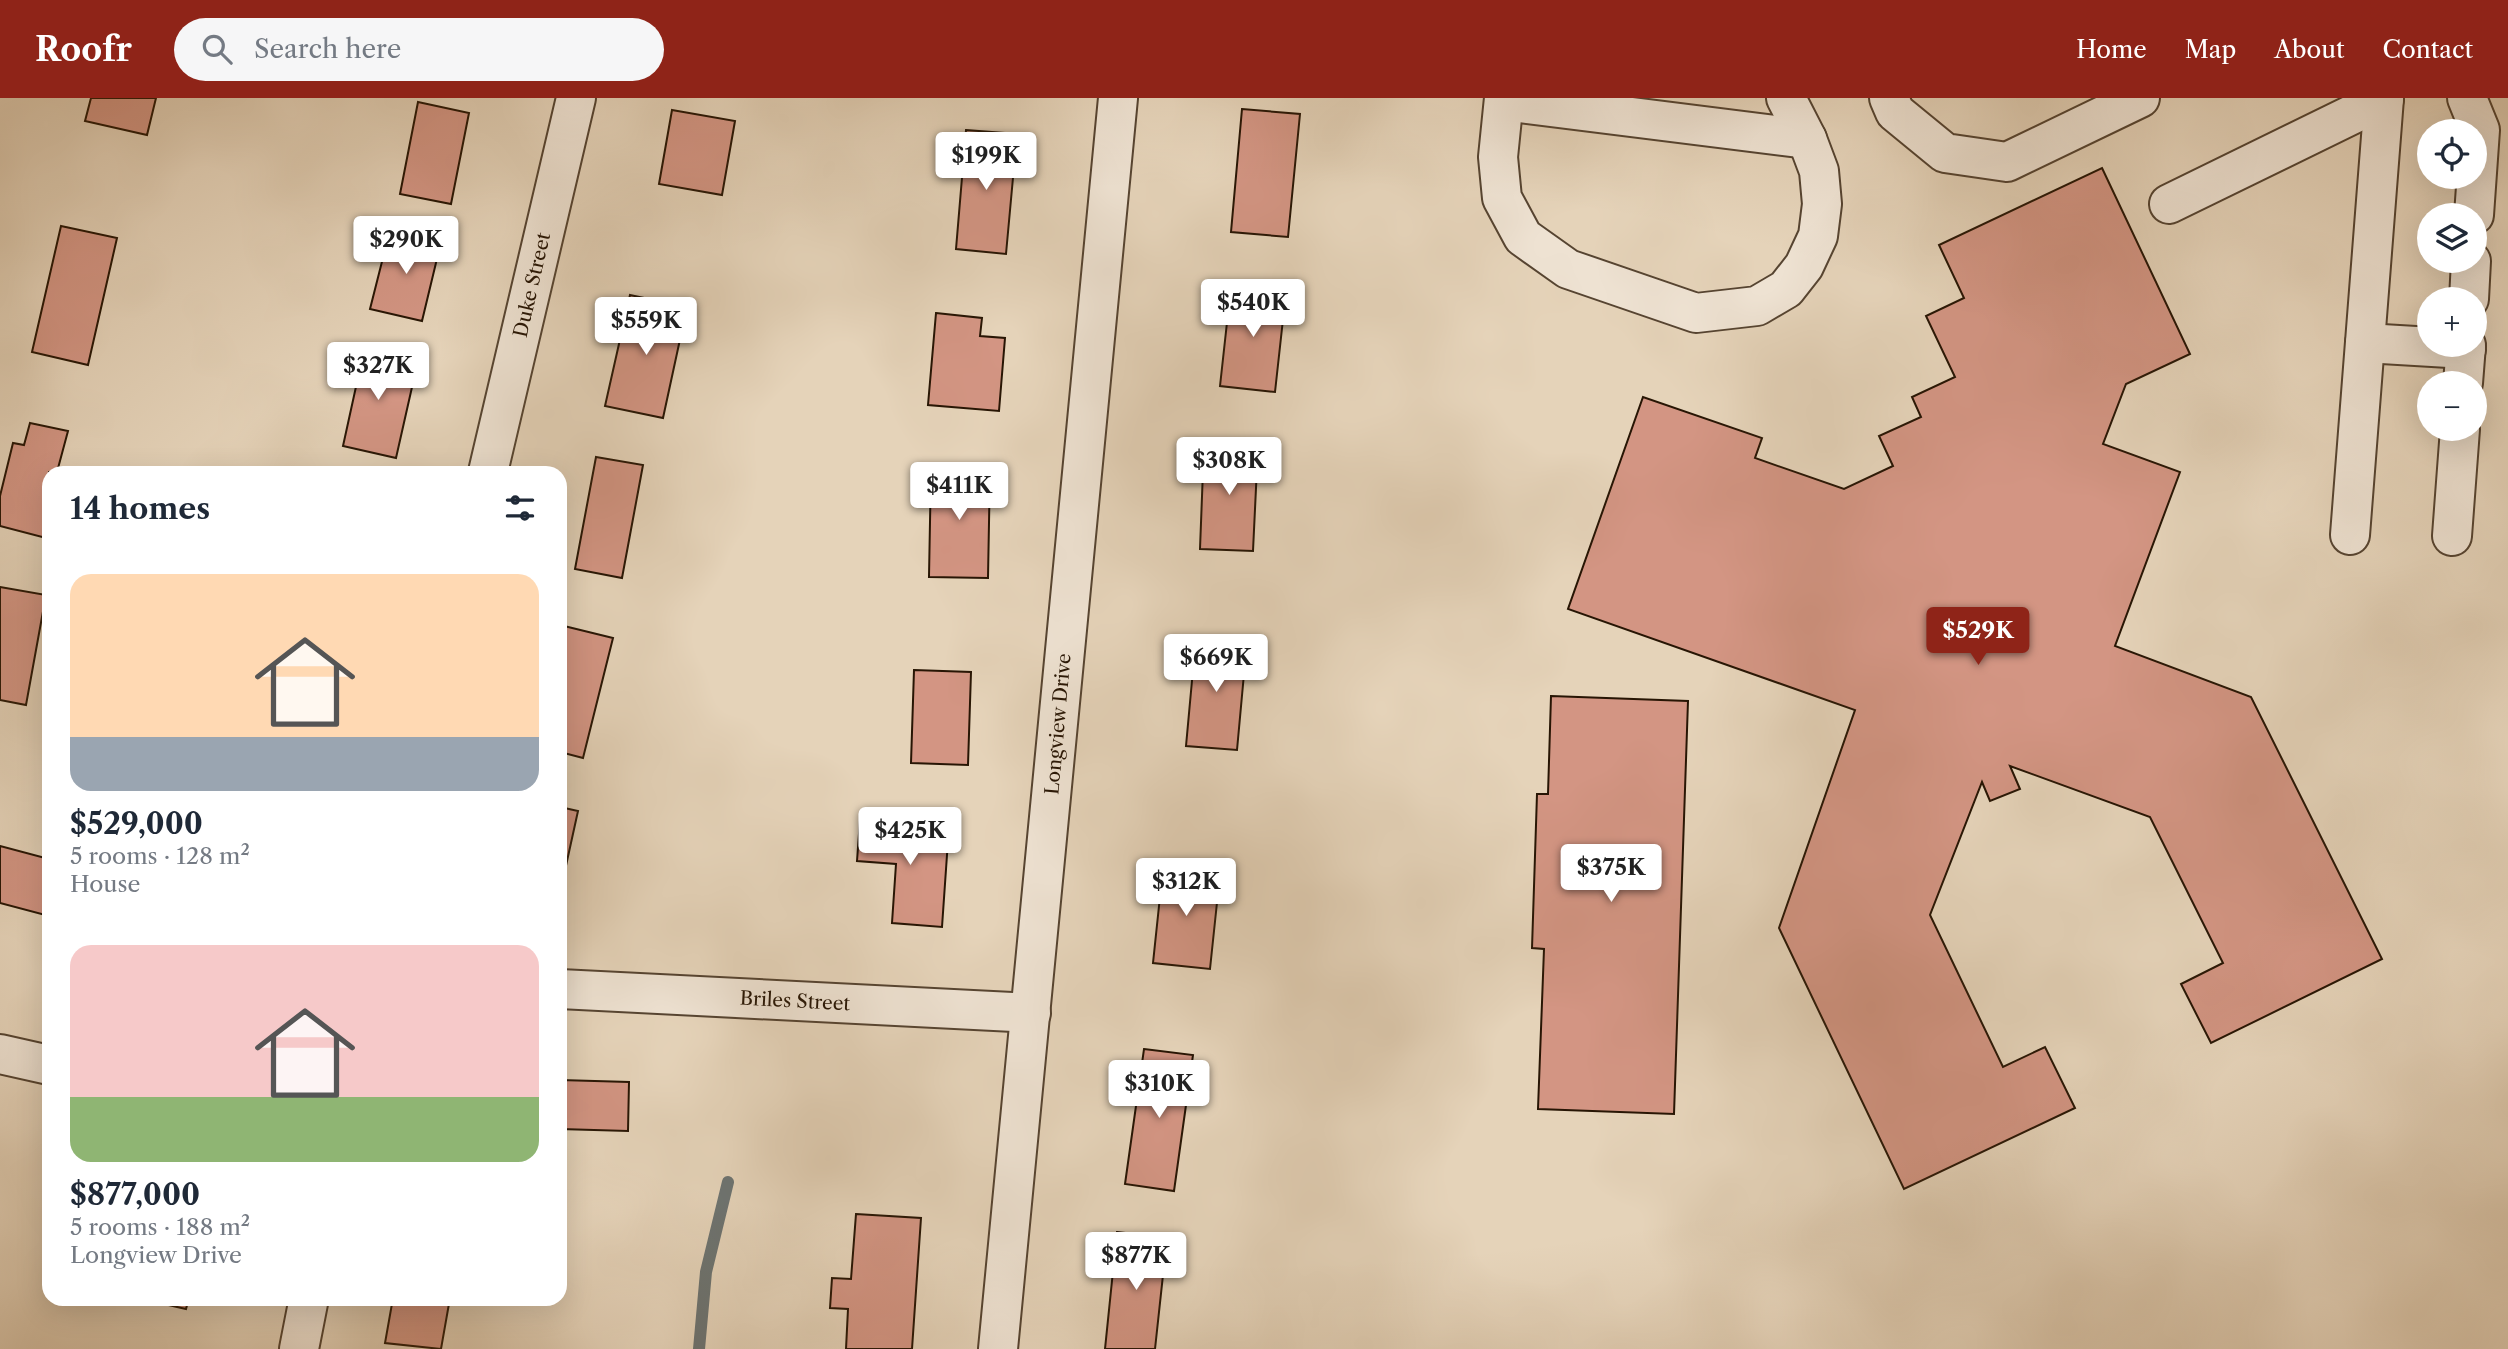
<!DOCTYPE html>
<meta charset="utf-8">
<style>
body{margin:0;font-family:"Libre Caslon Text",serif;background:#f6f6f7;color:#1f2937;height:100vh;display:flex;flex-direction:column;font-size:26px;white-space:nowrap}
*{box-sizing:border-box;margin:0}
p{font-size:23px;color:#747a83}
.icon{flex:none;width:38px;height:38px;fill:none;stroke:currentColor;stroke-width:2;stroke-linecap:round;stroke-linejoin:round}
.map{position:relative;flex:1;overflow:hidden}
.sheet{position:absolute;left:42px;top:368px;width:525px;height:840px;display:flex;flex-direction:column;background:#fff;border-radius:21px;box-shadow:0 7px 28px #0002}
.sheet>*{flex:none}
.controls{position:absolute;left:2417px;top:21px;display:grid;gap:14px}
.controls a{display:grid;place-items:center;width:70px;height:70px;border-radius:50%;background:#fff;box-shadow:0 7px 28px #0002;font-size:35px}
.price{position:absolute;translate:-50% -60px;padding:0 16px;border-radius:7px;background:#fff;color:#222;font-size:23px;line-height:46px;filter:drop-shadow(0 2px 4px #0008)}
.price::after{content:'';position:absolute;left:50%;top:42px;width:21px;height:16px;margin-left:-10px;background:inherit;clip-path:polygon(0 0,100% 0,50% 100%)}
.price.selected{background:#8f2418;color:#fff}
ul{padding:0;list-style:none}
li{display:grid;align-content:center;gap:14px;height:371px;padding:0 28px}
li span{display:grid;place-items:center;height:217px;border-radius:21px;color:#555}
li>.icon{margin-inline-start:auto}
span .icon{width:126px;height:126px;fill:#fffc;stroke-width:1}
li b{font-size:30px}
h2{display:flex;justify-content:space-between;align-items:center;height:84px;padding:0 28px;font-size:30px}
header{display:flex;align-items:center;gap:42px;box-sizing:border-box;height:98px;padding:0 35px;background:#8f2418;color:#fff}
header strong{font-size:33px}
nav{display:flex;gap:38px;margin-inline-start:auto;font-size:24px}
.search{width:490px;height:63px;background:#f6f6f7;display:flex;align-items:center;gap:18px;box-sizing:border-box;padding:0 24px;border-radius:38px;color:#747a83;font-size:26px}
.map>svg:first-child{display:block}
</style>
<header>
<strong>Roofr</strong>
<div class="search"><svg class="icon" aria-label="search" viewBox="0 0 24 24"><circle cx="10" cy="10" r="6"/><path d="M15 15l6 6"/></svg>Search here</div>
<nav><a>Home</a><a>Map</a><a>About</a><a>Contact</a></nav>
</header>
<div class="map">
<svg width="2508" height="1251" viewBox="0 0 2508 1251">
<rect width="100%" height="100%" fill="#e5d3b9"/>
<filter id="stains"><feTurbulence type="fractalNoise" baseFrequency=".00286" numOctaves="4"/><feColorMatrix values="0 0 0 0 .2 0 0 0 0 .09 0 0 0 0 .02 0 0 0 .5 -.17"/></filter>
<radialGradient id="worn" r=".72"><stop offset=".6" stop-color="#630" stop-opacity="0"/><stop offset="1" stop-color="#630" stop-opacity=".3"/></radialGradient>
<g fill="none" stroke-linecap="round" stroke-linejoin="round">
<path stroke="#6d7472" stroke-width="12" d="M699,1251L706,1174L728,1084"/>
</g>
<g fill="#d39583" stroke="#271504" stroke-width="2">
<path d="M91,0H156L147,37L85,23Z"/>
<path d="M418,4L469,15L451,106L400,96Z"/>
<path d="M1242,11L1300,16L1288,139L1231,134Z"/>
<path d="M672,12L735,23L722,97L659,86Z"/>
<path d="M966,32L1017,36L1006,156L956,151Z"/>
<path d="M2102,70L2190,256L2126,286L2103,346L2180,374L2115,548L2251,599L2382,861L2211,945L2181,886L2223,865L2150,719L2010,668L2020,691L1990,703L1982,684L1930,817L2003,969L2045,949L2075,1010L1904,1091L1779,830L1855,612L1568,511L1643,299L1762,340L1755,360L1844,391L1893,368L1879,338L1921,319L1912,299L1955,279L1926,218L1964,200L1939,147Z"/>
<path d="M61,128L117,140L88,267L32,254Z"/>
<path d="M390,132L441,144L422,223L370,211Z"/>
<path d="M1231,188L1286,194L1275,294L1220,288Z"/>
<path d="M630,197L687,209L663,320L605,308Z"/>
<path d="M936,215L982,220L980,238L1005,240L999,313L928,307Z"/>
<path d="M345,251L417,267L396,360L343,348L359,275L341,271Z"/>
<path d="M30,325L68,333L57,374H49L46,440L0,428V398L13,345L24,347Z"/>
<path d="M1204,346L1258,348L1253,453L1200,451Z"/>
<path d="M596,359L643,367L622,480L575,471Z"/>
<path d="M931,369L990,370L988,480L929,479Z"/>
<path d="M0,489L46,497L26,607L0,602Z"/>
<path d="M560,527L613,540L583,660L560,654Z"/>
<path d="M1196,539L1247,543L1237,652L1186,648Z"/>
<path d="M914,572L971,574L968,667L911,665Z"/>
<path d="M1551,598L1688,603L1674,1016L1538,1011L1544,851L1532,850L1537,696H1548Z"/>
<path d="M560,709L578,713L560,795Z"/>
<path d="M860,722L949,728L942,829L892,825L896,766L857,763Z"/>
<path d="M0,748L49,761V818L0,805Z"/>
<path d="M1163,770L1220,776L1210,871L1153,865Z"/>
<path d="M1144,951L1193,957L1174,1093L1125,1086Z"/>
<path d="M560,982L629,984L628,1033L560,1031Z"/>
<path d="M856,1116L921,1120L912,1251H846L848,1211L830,1210L832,1180L851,1181Z"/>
<path d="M1117,1134L1167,1140L1155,1251H1105Z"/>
<path d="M138,1200H189L186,1211Z"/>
<path d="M393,1200H450L441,1251L385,1245Z"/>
</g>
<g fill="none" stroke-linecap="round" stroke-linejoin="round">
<g stroke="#564431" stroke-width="42">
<g id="minor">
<path d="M1504,0L1498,59L1502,100L1523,139L1568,171L1696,215L1757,208L1786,191L1804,168L1818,138L1822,106L1819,73L1807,41L1786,0"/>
<path d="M1889,0L1895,14L1945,55L2007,64L2140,0"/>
<path d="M2467,0L2480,32L2474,117"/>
<path d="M1504,3L1807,41"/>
<path d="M2169,106L2384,1"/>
<path d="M2469,201L2471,163"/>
<path d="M2365,245L2466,251"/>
<path d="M2463,285L2466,247"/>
<path d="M488,374L576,0"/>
<path d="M2350,437L2384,0"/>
<path d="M2452,438L2460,331"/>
<path d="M560,891L1031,915"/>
<path d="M0,956L49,967"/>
<path d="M299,1251L309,1200"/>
<path d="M998,1251L1118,0"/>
</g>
</g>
<use href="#minor" stroke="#eee2d2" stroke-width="38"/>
</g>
<g text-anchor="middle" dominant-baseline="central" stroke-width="5" stroke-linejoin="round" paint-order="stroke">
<g font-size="19" fill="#271504" stroke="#eee2d2">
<text transform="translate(532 187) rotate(-77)">Duke Street</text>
<text transform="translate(1058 626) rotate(-85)">Longview Drive</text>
<text transform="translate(795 903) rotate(3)">Briles Street</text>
</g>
</g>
<rect width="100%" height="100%" filter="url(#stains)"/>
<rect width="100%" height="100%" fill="url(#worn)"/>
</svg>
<div class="controls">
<a><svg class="icon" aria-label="locate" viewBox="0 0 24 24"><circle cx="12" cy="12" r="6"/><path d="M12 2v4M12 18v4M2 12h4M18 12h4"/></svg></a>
<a><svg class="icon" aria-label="layers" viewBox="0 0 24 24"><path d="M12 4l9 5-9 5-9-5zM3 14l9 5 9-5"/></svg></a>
<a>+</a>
<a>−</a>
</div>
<b class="price" style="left:986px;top:94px">$199K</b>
<b class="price" style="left:406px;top:178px">$290K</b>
<b class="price" style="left:1253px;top:241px">$540K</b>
<b class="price" style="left:646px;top:259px">$559K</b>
<b class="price" style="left:378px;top:304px">$327K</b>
<b class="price" style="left:1229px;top:399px">$308K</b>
<b class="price" style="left:959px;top:424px">$411K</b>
<b class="price selected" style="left:1978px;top:569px">$529K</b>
<b class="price" style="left:1216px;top:596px">$669K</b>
<b class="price" style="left:910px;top:769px">$425K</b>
<b class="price" style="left:1611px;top:806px">$375K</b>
<b class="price" style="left:1186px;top:820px">$312K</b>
<b class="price" style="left:1159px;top:1022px">$310K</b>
<b class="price" style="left:1136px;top:1194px">$877K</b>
<section class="sheet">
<h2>14 homes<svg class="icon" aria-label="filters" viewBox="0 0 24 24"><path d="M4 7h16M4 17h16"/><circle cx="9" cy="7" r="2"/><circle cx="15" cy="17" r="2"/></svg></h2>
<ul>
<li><span style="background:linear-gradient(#ffd9b3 75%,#9aa5b1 0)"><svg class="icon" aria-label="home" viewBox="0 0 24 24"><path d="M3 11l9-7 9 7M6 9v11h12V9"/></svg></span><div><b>$529,000</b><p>5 rooms · 128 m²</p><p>House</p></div></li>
<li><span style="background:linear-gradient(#f6c9c9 70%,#8fb573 0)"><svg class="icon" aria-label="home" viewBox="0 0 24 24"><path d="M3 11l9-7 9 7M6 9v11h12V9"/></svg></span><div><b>$877,000</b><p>5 rooms · 188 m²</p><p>Longview Drive</p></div></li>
</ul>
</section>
</div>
